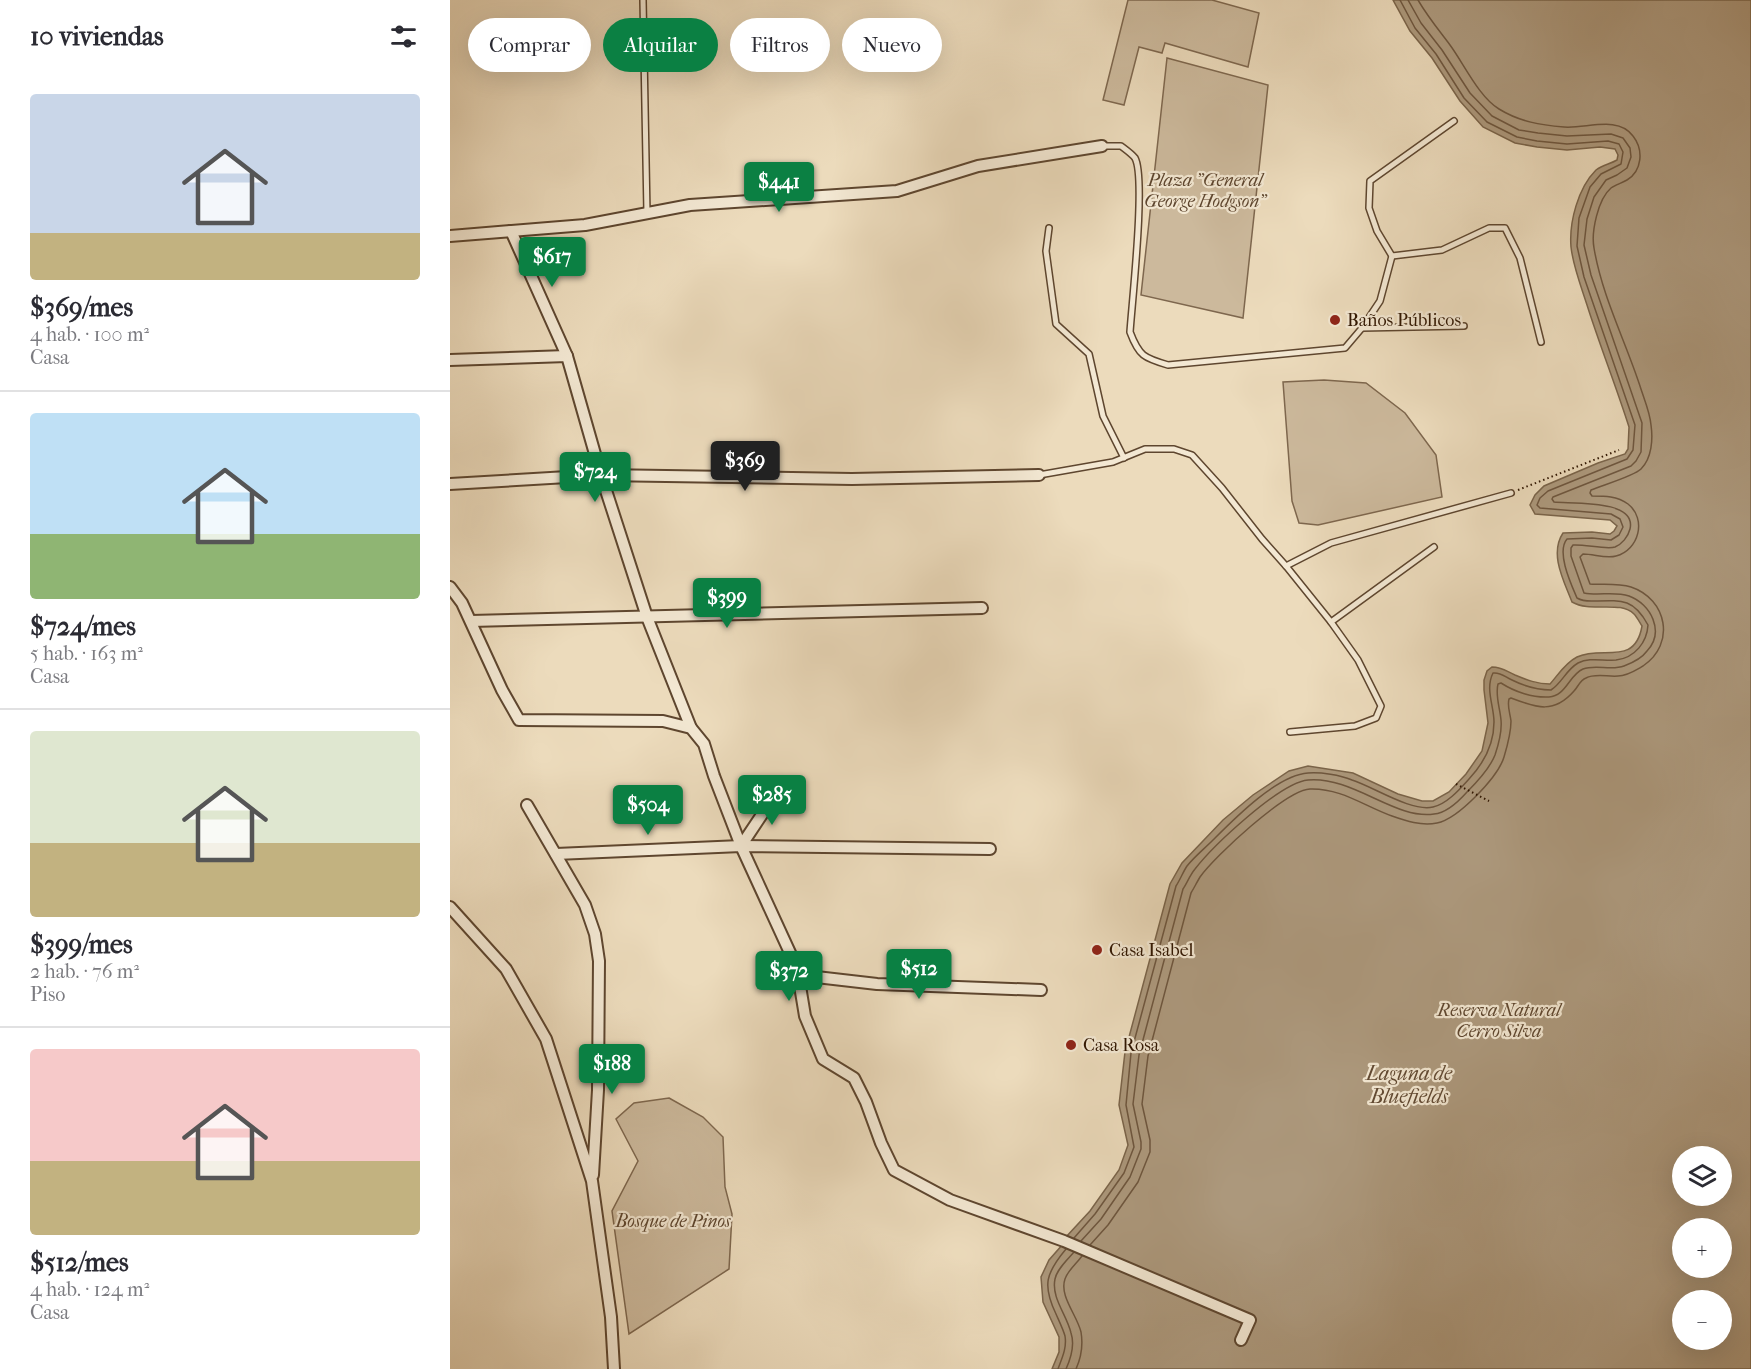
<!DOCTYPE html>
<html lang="es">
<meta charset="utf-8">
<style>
body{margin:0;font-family:"IM FELL French Canon",serif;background:#f7f7f7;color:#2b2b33;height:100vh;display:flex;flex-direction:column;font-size:22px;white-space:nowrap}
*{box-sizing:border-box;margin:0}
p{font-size:20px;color:#7c7c81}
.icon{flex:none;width:33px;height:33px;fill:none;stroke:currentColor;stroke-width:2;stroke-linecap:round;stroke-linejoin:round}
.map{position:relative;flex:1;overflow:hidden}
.sheet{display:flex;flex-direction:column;background:#fff;width:450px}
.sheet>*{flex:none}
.guide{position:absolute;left:18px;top:18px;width:570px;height:54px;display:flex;gap:12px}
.tools{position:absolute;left:1222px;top:1146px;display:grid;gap:12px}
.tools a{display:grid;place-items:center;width:60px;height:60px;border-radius:50%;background:#fff;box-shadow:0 6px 24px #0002;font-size:30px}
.price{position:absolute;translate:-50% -51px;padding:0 14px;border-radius:6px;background:#0b8043;color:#fff;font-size:20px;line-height:39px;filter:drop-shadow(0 2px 3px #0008)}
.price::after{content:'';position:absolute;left:50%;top:36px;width:18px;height:14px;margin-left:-9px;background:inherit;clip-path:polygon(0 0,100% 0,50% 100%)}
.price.active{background:#222;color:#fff}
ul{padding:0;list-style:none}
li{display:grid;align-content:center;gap:12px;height:318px;padding:0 30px}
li+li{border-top:2px solid #e1e1e2}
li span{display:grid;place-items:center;height:186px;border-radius:6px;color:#555}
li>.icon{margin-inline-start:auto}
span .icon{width:108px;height:108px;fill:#fffc;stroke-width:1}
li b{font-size:26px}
h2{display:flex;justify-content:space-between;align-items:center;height:72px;padding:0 30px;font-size:26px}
.pill{padding:0 21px;border-radius:27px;background:#fff;box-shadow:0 6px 24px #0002;font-size:21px;line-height:54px}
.pill.active{background:#0b8043;color:#fff}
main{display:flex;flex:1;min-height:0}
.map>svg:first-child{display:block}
</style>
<main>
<section class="sheet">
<h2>10 viviendas<svg class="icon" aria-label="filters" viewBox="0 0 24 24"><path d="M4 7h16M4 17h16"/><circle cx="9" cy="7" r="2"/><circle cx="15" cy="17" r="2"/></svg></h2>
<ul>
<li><span style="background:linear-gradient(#c9d6e8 75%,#c2b280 0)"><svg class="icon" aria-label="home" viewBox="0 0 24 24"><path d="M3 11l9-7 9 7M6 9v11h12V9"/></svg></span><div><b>$369/mes</b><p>4 hab. · 100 m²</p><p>Casa</p></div></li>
<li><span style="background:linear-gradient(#bfe0f5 65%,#8fb573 0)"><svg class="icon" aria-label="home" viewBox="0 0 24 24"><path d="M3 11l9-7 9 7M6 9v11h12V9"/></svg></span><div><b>$724/mes</b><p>5 hab. · 163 m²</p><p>Casa</p></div></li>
<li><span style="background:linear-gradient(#dfe7d0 60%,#c2b280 0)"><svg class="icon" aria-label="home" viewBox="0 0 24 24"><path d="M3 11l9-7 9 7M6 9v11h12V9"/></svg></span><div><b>$399/mes</b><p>2 hab. · 76 m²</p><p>Piso</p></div></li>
<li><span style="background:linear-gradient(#f6c9c9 60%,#c2b280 0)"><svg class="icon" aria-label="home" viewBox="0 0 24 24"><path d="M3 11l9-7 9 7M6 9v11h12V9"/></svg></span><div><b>$512/mes</b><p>4 hab. · 124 m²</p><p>Casa</p></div></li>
</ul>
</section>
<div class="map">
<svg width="1301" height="1369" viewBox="0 0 1301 1369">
<rect width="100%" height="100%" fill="#ecdbbc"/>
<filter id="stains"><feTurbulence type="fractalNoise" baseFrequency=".00333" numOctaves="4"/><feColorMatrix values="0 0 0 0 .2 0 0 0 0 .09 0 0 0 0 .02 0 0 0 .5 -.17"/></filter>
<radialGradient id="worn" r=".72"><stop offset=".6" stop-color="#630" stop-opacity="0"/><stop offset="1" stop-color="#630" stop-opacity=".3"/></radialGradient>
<g fill="#ccb99c" stroke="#7e674e" stroke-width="1.5">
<path d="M678,0H762L809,13L798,67L715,43L712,53L689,47L674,105L653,100Z"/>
<path d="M717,58L818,85L793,318L691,295Z"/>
<path d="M874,380L916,383L955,413L986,455L992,497L868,525L849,523L842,501L833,382Z"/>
<path d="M219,1098L253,1117L273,1137L275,1187L282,1214L279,1269L179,1334L162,1211L188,1161L166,1119L184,1103Z"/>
</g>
<path fill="#ac987c" stroke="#7a644a" stroke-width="1.5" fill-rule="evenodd" d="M943,0H1301V1369H602L609,1352V1337L593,1302L591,1277L599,1260L613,1244L616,1237L640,1211L669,1170L678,1145L669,1105L675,1052L720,884L732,863L773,820L803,795L839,771L858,766L903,773L948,794L972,801H983L999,792L1016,774L1032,751L1038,723L1034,690V680L1037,671L1042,667C1052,667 1056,671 1065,675C1077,680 1087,684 1100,684C1108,675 1115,663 1127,657C1152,645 1185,667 1192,626C1190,623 1187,617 1184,614C1170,600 1141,613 1122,602C1114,581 1099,554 1113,533L1142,532L1160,534L1164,531L1167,526L1160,520L1085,514L1080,505L1085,495L1094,486L1148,463L1175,454L1178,449L1179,427C1166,386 1150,346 1137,305C1131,286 1123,266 1121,247C1119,222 1128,188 1146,170C1153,165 1160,164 1167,160L1168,155L1165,149L1150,147L1117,150L1087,147L1065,143L1033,127L1010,101L982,58L960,31ZM1233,1156H1272V1196H1233ZM1233,1228H1272V1268H1233ZM1233,1300H1272V1340H1233Z"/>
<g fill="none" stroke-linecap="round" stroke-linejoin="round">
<g stroke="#6e563e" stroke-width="1.5">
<path d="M624,1238L645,1214L674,1173L684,1147L676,1105L681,1053L726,886C730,880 733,872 737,866C744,857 754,849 763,840C784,819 827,775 858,773C871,772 890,775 902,780C924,787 961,812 983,807C997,804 1010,789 1019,779C1033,764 1044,744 1044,722C1044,706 1035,689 1043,673C1051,672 1055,677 1062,680C1074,686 1087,690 1101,690C1112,683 1116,670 1128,663C1140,657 1152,661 1166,660C1185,658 1197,642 1198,625C1184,599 1172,600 1146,601C1139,601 1134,602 1127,598C1121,584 1106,552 1117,539L1142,538L1161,540L1169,535L1173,527L1170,519L1161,514L1090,508L1087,505L1090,498L1098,491L1177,459L1183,450L1185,425L1134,277L1127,246L1129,218L1140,187L1151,174L1171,164L1173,152L1169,144L1158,141L1117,144L1087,141L1067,137L1037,122L1014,98L986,54L965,28L950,0"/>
<path d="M631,1241L651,1219L680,1177L691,1149V1142L683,1104L689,1055L733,889C737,883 740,875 745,869C763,846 829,783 858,780C903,776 945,820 984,814C997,813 1009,801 1017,792C1027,782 1040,768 1045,755C1048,746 1052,730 1051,720C1050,708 1045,695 1048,684L1051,683C1065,692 1083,698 1099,697C1116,696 1119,675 1133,669C1146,664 1161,671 1174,666C1182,663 1192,658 1197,651C1215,632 1201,604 1179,596C1164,591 1149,596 1134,593L1121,556V548L1123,545C1134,544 1157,550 1165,547C1172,544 1178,537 1180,529C1187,499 1122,504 1104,502L1102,499L1103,497L1181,466L1186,461L1191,452L1192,423L1141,275L1134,245L1137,219L1144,197L1156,180L1167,175L1177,168L1181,157L1180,148L1173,138L1161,134L1117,136L1088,133L1069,130L1042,116L1020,93L992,50L971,23L958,0"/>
<path d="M640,1245L658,1225L688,1182L700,1152V1140L692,1104L698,1056L741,893C744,888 747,882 750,877C765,856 836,790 860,789C891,788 914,806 942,816C956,821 971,826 987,823C1008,819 1048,777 1054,757C1057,747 1061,732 1061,721C1060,713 1057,706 1059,699L1061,698C1087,708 1104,714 1124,691C1128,687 1130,680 1136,678C1145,673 1158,677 1168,676C1177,676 1186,670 1193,666C1226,644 1217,599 1181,587C1168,583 1154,585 1140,584L1130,557L1133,554C1144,554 1156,559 1166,556C1189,550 1197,519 1178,504C1167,496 1155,496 1142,496L1140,493L1141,490C1153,485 1184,476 1191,469C1202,458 1203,439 1201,425C1200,412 1194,399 1190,386C1175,340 1152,296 1144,248C1141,232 1148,199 1161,188C1165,185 1172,183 1177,180C1192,171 1194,150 1183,136C1168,115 1136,129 1114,127C1091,125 1070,122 1049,109C1029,97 1014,64 1000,45C988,29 978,17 968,0"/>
<path d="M608,1369C612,1358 617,1348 615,1336C613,1329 609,1321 606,1314C592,1285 596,1273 616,1249"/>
<path d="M616,1369C621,1358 625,1345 621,1333C617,1315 601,1298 605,1279C607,1269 617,1260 624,1252"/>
<path d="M626,1369C631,1358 633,1344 631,1332C627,1315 609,1296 615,1279C618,1270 627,1263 632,1256"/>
</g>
<g stroke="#5e462f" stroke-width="8">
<g id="lane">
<path d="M193,0L197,213"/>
<path d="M1004,121L920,181L919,208L927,231L942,256L992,250L1039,228H1055L1070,258L1091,342"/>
<path d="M652,146H671C675,149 682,154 685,158C696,178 682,302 680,332C689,356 694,358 718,365L895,348L912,328"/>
<path d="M599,228L596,251L606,324L639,354L653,416L674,458"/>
<path d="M942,256L930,301L912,328L1014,326"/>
<path d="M589,475L663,462L695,449H724L742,455L772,488L812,539L836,566L881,622"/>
<path d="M836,566L881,543L1061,493"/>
<path d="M840,732L905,726L926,718L931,706L908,660L881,622L984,547"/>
</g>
</g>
<g stroke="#5e462f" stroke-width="14">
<g id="street">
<path d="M61,231L117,356"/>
<path d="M0,236L135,225L240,205L447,191L528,166L652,146"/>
<path d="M0,360L117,356L151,475L197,617L241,728"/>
<path d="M0,484L151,475L402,479L589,475"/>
<path d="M0,587L12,603L52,690L69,720L213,721L241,728L254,744L264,776L291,846L347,968L355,1016L373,1059L404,1078L416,1102L431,1143L444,1170L500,1200L614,1241L800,1320L791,1340"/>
<path d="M21,621L532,608"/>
<path d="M77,805L135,905L145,934L149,961L148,1090L143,1175"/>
<path d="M291,846L329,789"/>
<path d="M106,854L291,846L540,849"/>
<path d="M0,907L56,969L96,1039L142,1181L161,1317L164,1369"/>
<path d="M349,975L427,984L591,990"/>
</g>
</g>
<g stroke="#2f1500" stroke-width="2" stroke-dasharray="1.5 3" stroke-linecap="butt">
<path d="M1068,490L1169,450"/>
<path d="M1006,784L1039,801"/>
</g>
<use href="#lane" stroke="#f3e8d3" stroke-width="5"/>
<use href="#street" stroke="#f3e8d3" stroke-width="10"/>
</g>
<g fill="#8f2418" stroke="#f3e8d3" stroke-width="2">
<circle cx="885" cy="320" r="6"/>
<circle cx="647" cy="950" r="6"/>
<circle cx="621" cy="1045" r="6"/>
</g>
<g text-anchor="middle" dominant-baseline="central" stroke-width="4.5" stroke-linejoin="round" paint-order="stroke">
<g font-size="18" font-style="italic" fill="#5e462f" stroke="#f3e8d3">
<text x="755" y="180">Plaza "General<tspan x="755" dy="21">George Hodgson"</tspan></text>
<text x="1049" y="1010">Reserva Natural<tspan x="1049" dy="21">Cerro Silva</tspan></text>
<text x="223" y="1221">Bosque de Pinos</text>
</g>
<g font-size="18" fill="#2f1500" stroke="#f3e8d3" text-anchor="start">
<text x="897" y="320">Baños Públicos</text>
<text x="659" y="950">Casa Isabel</text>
<text x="633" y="1045">Casa Rosa</text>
</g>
<g font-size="20" font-style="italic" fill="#614932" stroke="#f3e8d3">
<text x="959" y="1073">Laguna de<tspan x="959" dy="23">Bluefields</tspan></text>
</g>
</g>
<rect width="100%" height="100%" filter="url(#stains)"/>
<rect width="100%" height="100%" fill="url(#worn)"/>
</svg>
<div class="tools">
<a><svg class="icon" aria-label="layers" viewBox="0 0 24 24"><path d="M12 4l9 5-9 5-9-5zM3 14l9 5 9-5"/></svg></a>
<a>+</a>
<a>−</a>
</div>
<b class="price" style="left:329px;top:213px">$441</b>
<b class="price" style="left:102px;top:288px">$617</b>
<b class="price active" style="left:295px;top:492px">$369</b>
<b class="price" style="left:145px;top:503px">$724</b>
<b class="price" style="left:277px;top:629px">$399</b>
<b class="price" style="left:322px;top:826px">$285</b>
<b class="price" style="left:198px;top:836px">$504</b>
<b class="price" style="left:469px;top:1000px">$512</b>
<b class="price" style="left:339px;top:1002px">$372</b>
<b class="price" style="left:162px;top:1095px">$188</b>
<div class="guide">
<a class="pill">Comprar</a>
<a class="pill active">Alquilar</a>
<a class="pill">Filtros</a>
<a class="pill">Nuevo</a>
</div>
</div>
</main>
